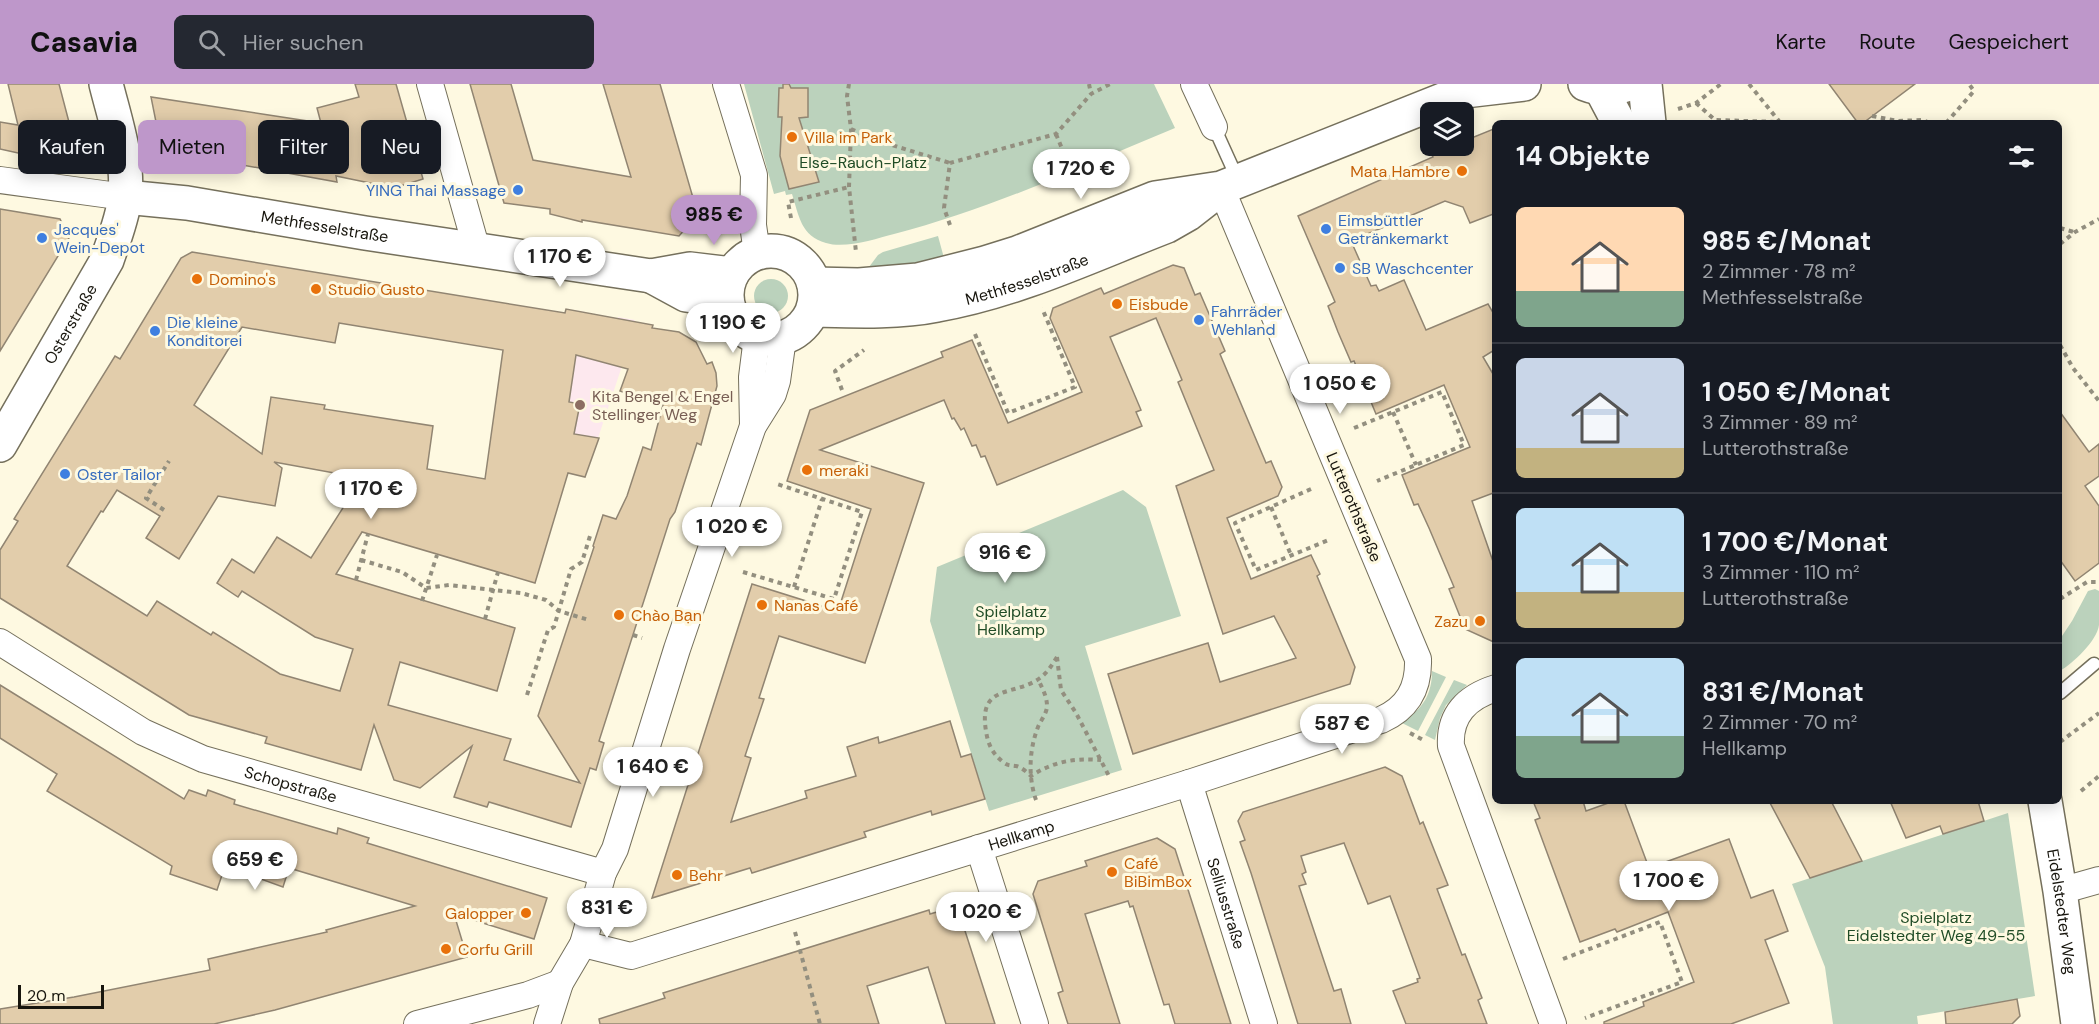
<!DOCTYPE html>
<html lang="de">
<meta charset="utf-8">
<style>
body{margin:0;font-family:"DM Sans",sans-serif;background:#242831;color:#f1f3f6;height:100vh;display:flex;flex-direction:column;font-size:22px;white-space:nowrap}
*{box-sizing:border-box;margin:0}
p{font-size:20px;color:#9ea1a6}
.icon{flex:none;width:33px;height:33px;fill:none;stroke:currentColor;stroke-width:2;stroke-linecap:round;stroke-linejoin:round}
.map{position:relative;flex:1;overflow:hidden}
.panel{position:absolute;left:1492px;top:36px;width:570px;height:684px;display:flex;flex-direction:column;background:#171b24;border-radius:9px;box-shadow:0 3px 15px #0003}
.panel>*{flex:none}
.banner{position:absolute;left:18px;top:36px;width:570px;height:54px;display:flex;gap:12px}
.fabs{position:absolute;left:1420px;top:18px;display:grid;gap:12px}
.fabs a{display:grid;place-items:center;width:54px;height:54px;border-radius:9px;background:#171b24;box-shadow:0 3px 15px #0003;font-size:30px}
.scale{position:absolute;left:18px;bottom:15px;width:86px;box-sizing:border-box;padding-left:6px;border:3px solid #18160e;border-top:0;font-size:16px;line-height:21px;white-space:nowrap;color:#18160e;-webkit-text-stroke:4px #fef9e1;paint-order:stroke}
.price{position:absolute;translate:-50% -51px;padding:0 14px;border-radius:21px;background:#fff;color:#222;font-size:20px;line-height:39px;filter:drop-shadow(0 2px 3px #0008)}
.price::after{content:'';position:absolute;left:50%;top:36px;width:18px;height:14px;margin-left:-9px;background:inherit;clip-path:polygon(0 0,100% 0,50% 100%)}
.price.active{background:#be97ca;color:#111}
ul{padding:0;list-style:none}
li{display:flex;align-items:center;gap:18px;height:150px;padding:0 24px}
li+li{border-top:2px solid #363941}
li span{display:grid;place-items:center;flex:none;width:168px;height:120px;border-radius:9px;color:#555}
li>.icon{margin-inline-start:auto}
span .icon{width:72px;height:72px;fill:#fffc;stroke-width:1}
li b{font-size:26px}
h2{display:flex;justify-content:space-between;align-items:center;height:72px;padding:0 24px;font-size:26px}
.tag{padding:0 21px;border-radius:9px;background:#171b24;box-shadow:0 3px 15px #0003;font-size:21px;line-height:54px}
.tag.active{background:#be97ca;color:#111}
header{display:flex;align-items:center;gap:36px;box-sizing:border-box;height:84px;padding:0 30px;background:#be97ca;color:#111}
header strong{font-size:28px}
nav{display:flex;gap:33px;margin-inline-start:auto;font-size:21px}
.search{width:420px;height:54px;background:#242831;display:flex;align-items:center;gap:15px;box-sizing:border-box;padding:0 21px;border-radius:9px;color:#9ea1a6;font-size:22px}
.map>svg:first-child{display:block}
</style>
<header>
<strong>Casavia</strong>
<div class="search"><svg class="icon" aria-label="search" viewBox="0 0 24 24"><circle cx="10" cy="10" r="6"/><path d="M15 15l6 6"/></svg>Hier suchen</div>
<nav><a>Karte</a><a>Route</a><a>Gespeichert</a></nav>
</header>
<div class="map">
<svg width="2099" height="940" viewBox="0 0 2099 940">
<rect width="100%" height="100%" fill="#fef9e1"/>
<path fill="#fde8ee" d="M566,225L585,228L584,231L618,237V233L635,236L623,279L585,393L541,384Z"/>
<g fill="#bbd2bc">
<path d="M744,0H1154L1175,44C1083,82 991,125 894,150C875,155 845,165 826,159C801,152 799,132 792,110L786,111L785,107L774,110Z"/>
<path d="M938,152L944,174L918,181L866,187L878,171L883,168Z"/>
<circle cx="771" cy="212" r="17"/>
<path d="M1123,406L1146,423L1181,532L1085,562L1122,686L989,727L930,537L937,483Z"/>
<path d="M2095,505L2099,507C2099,518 2099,530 2099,541C2097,557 2073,579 2060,587V555L2072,537L2088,507Z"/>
<path d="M1432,587L1446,593L1418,647L1402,639L1403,637C1423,625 1432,610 1432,587Z"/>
<path d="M1454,596L1467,601L1446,621L1440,634L1435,656L1425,651Z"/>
<path d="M2008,729L2035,912L1917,932L1918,940H1833L1825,883L1792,800Z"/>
</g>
<g fill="#e2cdab" stroke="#918572" stroke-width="1.5" fill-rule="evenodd">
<path d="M8,0H59L75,61L67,66L62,73L40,69L36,73L0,65V38L18,41Z"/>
<path d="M355,0H396L423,95L394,104L336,92L337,98L176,69L160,58L151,13L321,39L317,24L359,13Z"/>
<path d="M470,0H511L533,76L631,93L603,0H660L698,131L679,152L582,136V138L550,130V125L504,119Z"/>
<path d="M783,0H789L791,4H808V33L799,34L819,98L789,105L780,72L782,33H778L779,4H783Z"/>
<path d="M1829,0H1915L1863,39H1858Z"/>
<path d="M1496,44V129L1470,139L1463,123L1445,117L1351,157L1371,202L1376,201L1379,207L1404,196L1426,246L1488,220L1496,234V265L1483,273L1496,295V408L1472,417L1496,486V559L1465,545L1449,505L1454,503L1429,444L1418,420L1414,421L1402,391L1470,363L1444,301L1376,330L1354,277L1351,278L1338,248L1328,222L1335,218L1298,132L1433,73L1431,69L1451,62H1464V57Z"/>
<path d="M0,125L60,135L69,154L0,267Z"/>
<path d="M192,168L565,229L566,225L653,241L652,244L679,248L696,258L707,280L712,278L716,289L717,302L701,361L697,359L675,428L670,435L599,657L604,659L596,686L590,684L571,743L489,718L487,723L454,713L472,662L420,704L394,696L374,641L361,686L265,659L267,653L189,631L0,514V466L18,437L14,435L115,272L120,275L181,174ZM339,239L503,266L485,395L427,385L433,342L324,325L325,321L271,313L262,370L194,321L242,243L335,259ZM576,271L628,285L620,307L663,321L651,366L643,363L627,412L616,435L603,431L593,462L594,463L538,632L580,699L504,676L511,655L388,621L400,578L497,607L515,544L336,490L362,448L535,499L568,389L585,393L599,354L574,350L580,320L569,318ZM274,378L362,394L311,474L277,453L254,489L232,475L217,499L238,513L242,507L315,553L353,565L340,607L280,590L213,548L211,551L157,517L147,532L67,482L101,427L103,428L117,406L160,432L146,454L179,475L218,412L275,422L282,384Z"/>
<path d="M1173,181L1184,184L1195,211L1200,209L1225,267L1220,270L1266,379L1271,377L1282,403L1278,412L1227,434L1251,495L1311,471L1320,490L1317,492L1355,583L1350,600L1133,670L1108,590L1208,559L1220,598L1296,574L1274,532L1223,550L1176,402L1214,386L1178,298L1182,296L1156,234L1110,253L1141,326L1136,328L1142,342L997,401L985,372L981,373L976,361L972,362L964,344L961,346L954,334L952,335L944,316L820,366L924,399L865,579L779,552L759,614L764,615L745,672L751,674L731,738L807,714L805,707L856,692L847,663L878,653L879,659L950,637L961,673L971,670L985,715L932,731L931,727L864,748L866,753L752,789L750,784L652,814L752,500L838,527L862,452L871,425L787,397L810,326L943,273L941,268L972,256L1008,339L1082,308L1050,234L1053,224L1101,204L1104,210Z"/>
<path d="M2060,328L2089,368L2099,360V392L2085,402L2099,422V479L2075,497L2060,476Z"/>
<path d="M0,601L184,715L189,706L206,712L208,706L235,716L234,720L337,750L338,744L369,754L367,759L547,814L534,855L454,830L467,873L275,926L214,940H0V925L74,913L210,886L208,875L327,848L326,846L415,822L289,784L283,803L225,782L217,806L170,790L172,782L47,707L57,690L0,654Z"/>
<path d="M1385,683L1402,692L1420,740L1423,738L1448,801L1437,805L1462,871L1465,870L1482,914L1478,916L1487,940H1406L1393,907L1418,898L1417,895L1420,894L1390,812L1368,820L1344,759L1301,772L1306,788L1302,790L1306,800L1299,802L1334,907L1341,905L1351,940H1298L1251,789L1240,758L1245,756L1238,737L1243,728Z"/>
<path d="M1533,717H1583L1586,727L1614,717H1624L1649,784L1729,755L1751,814L1773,806L1788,847L1765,856L1789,919L1731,940H1604V938L1644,922L1643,918L1694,898L1668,828L1617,848L1615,845L1580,858L1535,736L1540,734Z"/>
<path d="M1769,717H1831L1862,777L1810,794Z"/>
<path d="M1890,717H1978L1984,737L1943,750L1940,742L1906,754Z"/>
<path d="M1157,754L1175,765L1231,940H1175L1169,920L1164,921L1133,822L1130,823L1128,817L1085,830L1120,940H1068L1058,909L1063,907L1033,810L1038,797L1087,782L1085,777Z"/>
<path d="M957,822L995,940H946L928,883L867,902L879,940H600L599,935L665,914L663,909L929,826L930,830Z"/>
<path d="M2017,915L2020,932L2012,940H1946L1945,928Z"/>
</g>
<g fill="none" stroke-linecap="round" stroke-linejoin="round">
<g stroke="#75705c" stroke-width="15">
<g id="lane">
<path d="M1214,43L1238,96"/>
<path d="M2060,609L2094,580"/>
</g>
</g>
<g stroke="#75705c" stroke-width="28">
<g id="street">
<path d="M430,0L477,166"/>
<path d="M726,0L754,91L753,141L757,169"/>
<path d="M1194,0L1214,43"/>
<path d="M0,96L125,113"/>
<path d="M753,342L752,293L757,253"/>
<path id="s1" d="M0,558L143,648L203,675L603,789"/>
<path d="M1496,604C1467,613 1449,631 1451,662L1553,940"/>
<path id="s2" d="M1189,699L1264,940"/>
<path d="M979,764L1035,940"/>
<path d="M2060,807L2099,796"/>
<path id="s3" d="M583,860L631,872L1189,699L1381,636C1408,624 1419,604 1418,575L1221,104"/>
<path d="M417,940L528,911L560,899"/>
<path d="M547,940L560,899L583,860L603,789L615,765L677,565L753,342L773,310L777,297L783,254"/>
</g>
</g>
<g stroke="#75705c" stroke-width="36">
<g id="secondary">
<path d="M1585,0C1600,6 1614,5 1629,0"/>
<path d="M1645,0L1649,39"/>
<path d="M1601,5L1619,39"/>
<path d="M1465,7L1524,0"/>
<path id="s4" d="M125,113L187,119L365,149L651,192L690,185L732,190"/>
<circle cx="771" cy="211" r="44"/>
<path d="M651,192L686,211L727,217"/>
<path d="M814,200L859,201L918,196L985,179L1017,169L1155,114L1221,104L1465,7L1473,0"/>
<path id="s5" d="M813,226C854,227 897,229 937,221C1017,207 1092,171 1167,142L1188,130L1220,105"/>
<path id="s6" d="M0,361L107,176C114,155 122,136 125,114C129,76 115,36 106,0"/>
<path id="s7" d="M2045,717L2060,807L2078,940"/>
</g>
</g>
<g stroke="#938f7f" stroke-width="4" stroke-dasharray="4.5 4.5" stroke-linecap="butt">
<path d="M849,0L847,12L851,45L849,103L856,168"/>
<path d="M1089,0L1091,10"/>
<path d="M1749,0L1779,37"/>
<path d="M1696,19L1715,36L1779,38"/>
<path d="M1678,25L1696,19L1721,0"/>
<path d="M1872,32L1898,37L1923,36L1930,39"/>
<path d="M1946,39L1974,7L1969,0"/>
<path d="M851,45L879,57L950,79"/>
<path d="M1056,50L1081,111"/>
<path d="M1079,105L1093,100"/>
<path d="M791,134L788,118L849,103"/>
<path d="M950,141L944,124L950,79L1056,50L1091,10L1110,0"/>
<path d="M2060,144L2074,148"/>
<path d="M2060,160L2075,148L2099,135"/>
<path d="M975,250L1008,329L1075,303L1042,224"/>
<path d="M2060,261L2073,284L2099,317"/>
<path d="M842,306L835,287L864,266"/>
<path d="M1393,328L1416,381"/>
<path d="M1354,344L1442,308L1464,361L1377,397"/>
<path d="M1311,405L1235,439L1256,486L1331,455"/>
<path d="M1271,423L1291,471"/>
<path d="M164,426L146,414L169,377"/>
<path d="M361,476L402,488L426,504L449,501L521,509L546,516L559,527L589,536"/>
<path d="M743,488L834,515L862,428L774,399"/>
<path d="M356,496L368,450"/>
<path d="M794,503L822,415"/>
<path d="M2060,515L2087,498H2099"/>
<path d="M422,517L437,471"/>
<path d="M485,535L498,488"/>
<path d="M633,551L642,554"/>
<path d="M1057,573C1052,581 1048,588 1040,594C1014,613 978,599 986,647C988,661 993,670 1003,678C1008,682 1010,681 1016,682C1021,683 1027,688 1031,692C1054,677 1075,674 1101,676"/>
<path d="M1057,573L1061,606L1076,629L1110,694"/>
<path d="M527,611L548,546L554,543L571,485L582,478L590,452"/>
<path d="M1410,649L1425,657"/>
<path d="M2060,658L2099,629"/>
<path d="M2081,707L2099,692"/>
<path d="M1036,716C1028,693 1029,666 1038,643C1041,636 1047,629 1047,622C1047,612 1042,604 1038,595"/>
<path d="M795,848L820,940"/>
<path d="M1563,875L1660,838L1682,898L1585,934"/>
</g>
<use href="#lane" stroke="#fff" stroke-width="12"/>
<use href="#street" stroke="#fff" stroke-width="26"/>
<use href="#secondary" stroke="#fff" stroke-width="33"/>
</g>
<g fill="#e8710a" stroke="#fef9e1" stroke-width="2">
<circle cx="792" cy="53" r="6"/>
<circle cx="1462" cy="87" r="6"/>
<circle cx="197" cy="195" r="6"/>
<circle cx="316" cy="205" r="6"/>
<circle cx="1117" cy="220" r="6"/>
<circle cx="807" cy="386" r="6"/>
<circle cx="762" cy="521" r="6"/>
<circle cx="619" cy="531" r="6"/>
<circle cx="1480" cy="537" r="6"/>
<circle cx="1112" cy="788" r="6"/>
<circle cx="677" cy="791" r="6"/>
<circle cx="526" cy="829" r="6"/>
<circle cx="446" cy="865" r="6"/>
</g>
<g fill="#3f7fe0" stroke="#fef9e1" stroke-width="2">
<circle cx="518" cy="106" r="6"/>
<circle cx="1326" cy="145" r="6"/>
<circle cx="42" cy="154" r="6"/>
<circle cx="1340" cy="184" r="6"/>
<circle cx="1199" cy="236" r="6"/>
<circle cx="155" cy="247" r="6"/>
<circle cx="65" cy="390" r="6"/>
</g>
<circle fill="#8d6e63" stroke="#fef9e1" stroke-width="2" cx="580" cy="321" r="6"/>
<g text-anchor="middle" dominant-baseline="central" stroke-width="6" stroke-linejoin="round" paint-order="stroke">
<g font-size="16" fill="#c56008" stroke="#fef9e1" text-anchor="start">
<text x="804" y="53">Villa im Park</text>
<text x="1450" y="87" text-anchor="end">Mata Hambre</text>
<text x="209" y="195">Domino's</text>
<text x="328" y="205">Studio Gusto</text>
<text x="1129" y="220">Eisbude</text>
<text x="819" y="386">meraki</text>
<text x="774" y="521">Nanas Café</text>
<text x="631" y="531">Chào Bạn</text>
<text x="1468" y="537" text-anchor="end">Zazu</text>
<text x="1124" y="779">Café<tspan x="1124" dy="18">BiBimBox</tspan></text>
<text x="689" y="791">Behr</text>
<text x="514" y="829" text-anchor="end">Galopper</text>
<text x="458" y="865">Corfu Grill</text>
</g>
<g font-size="16" fill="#204c26" stroke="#fef9e1">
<text x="863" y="78">Else-Rauch-Platz</text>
<text x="1011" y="527">Spielplatz<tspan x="1011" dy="18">Hellkamp</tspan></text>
<text x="1936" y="833">Spielplatz<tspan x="1936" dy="18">Eidelstedter Weg 49-55</tspan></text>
</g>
<g font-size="16" fill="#366cbe" stroke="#fef9e1" text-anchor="start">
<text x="506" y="106" text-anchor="end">YING Thai Massage</text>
<text x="1338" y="136">Eimsbüttler<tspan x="1338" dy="18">Getränkemarkt</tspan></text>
<text x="54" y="145">Jacques'<tspan x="54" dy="18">Wein-Depot</tspan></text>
<text x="1352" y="184">SB Waschcenter</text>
<text x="1211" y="227">Fahrräder<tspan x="1211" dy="18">Wehland</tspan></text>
<text x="167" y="238">Die kleine<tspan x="167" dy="18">Konditorei</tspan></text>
<text x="77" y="390">Oster Tailor</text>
</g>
<g font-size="16" fill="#18160e" stroke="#fef9e1">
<text stroke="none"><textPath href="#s4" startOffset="202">Methfesselstraße</textPath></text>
<text stroke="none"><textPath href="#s5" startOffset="218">Methfesselstraße</textPath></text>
<text stroke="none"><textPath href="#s6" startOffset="140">Osterstraße</textPath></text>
<text transform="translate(1354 423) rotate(67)">Lutterothstraße</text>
<text stroke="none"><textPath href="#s1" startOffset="326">Schopstraße</textPath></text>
<text stroke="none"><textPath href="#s3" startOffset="458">Hellkamp</textPath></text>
<text stroke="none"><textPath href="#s2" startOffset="126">Selliusstraße</textPath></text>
<text stroke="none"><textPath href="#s7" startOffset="112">Eidelstedter Weg</textPath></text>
</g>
<g font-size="16" fill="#785e54" stroke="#fef9e1" text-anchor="start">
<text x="592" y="312">Kita Bengel &amp; Engel<tspan x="592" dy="18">Stellinger Weg</tspan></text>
</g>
</g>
</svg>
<div class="fabs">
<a><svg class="icon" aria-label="layers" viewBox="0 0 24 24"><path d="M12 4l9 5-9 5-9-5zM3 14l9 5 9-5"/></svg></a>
</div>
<div class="scale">20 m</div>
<b class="price" style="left:1081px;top:116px">1 720 €</b>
<b class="price active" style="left:714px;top:162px">985 €</b>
<b class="price" style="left:560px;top:204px">1 170 €</b>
<b class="price" style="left:733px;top:270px">1 190 €</b>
<b class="price" style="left:1340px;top:331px">1 050 €</b>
<b class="price" style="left:371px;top:436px">1 170 €</b>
<b class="price" style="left:732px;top:474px">1 020 €</b>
<b class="price" style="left:1005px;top:500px">916 €</b>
<b class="price" style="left:1342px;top:671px">587 €</b>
<b class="price" style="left:653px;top:714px">1 640 €</b>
<b class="price" style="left:255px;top:807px">659 €</b>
<b class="price" style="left:1669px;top:828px">1 700 €</b>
<b class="price" style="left:607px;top:855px">831 €</b>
<b class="price" style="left:986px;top:859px">1 020 €</b>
<div class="banner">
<a class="tag">Kaufen</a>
<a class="tag active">Mieten</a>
<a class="tag">Filter</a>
<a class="tag">Neu</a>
</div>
<section class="panel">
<h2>14 Objekte<svg class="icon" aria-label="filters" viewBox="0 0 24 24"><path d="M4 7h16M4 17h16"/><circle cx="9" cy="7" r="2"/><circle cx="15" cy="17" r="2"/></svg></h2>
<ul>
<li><span style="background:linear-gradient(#ffd9b3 70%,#7fa58c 0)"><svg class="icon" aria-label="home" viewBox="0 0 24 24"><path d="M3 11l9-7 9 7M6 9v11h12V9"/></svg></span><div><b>985 €/Monat</b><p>2 Zimmer · 78 m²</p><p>Methfesselstraße</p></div></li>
<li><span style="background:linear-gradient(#c9d6e8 75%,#c2b280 0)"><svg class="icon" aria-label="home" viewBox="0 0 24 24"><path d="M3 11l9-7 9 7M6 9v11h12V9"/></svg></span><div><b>1 050 €/Monat</b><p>3 Zimmer · 89 m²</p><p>Lutterothstraße</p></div></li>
<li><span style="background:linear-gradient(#bfe0f5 70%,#c2b280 0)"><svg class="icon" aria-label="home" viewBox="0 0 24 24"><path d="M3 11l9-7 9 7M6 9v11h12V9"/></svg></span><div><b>1 700 €/Monat</b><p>3 Zimmer · 110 m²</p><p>Lutterothstraße</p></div></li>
<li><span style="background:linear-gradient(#bfe0f5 65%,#7fa58c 0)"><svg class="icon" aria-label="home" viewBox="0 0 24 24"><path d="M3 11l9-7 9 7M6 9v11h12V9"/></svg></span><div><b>831 €/Monat</b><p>2 Zimmer · 70 m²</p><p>Hellkamp</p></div></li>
</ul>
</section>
</div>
